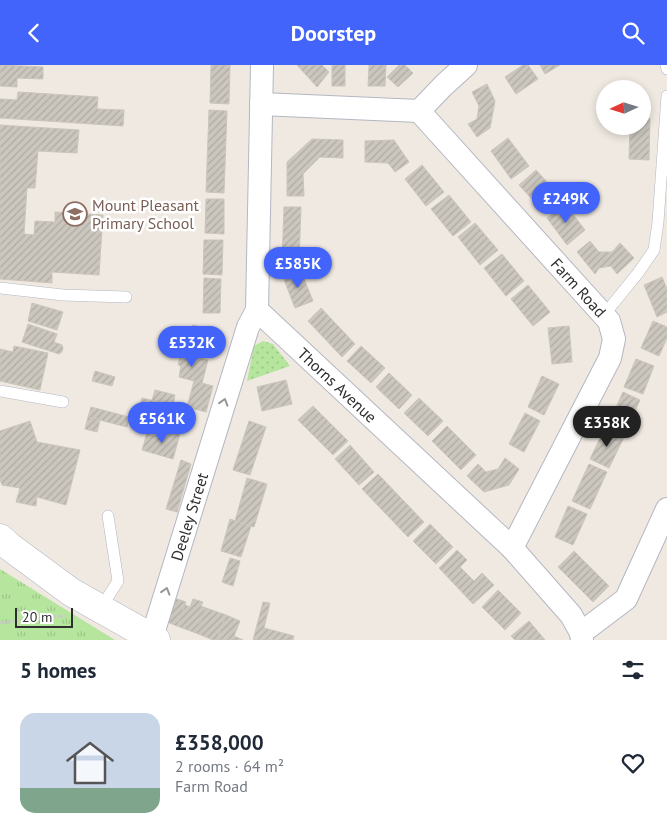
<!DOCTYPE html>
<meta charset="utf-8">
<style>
body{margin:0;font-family:"PT Sans",sans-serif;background:#f2f2f3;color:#1f2937;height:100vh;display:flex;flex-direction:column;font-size:19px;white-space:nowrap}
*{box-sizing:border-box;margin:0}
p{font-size:16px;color:#747a83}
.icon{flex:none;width:28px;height:28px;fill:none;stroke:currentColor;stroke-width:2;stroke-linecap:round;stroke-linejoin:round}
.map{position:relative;height:575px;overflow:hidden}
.sheet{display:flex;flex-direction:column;background:#fff;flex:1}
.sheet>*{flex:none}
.needle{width:32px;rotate:266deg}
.fabs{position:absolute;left:596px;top:15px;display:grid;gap:10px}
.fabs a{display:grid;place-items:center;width:55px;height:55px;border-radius:50%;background:#fff;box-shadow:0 2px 8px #0003;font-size:25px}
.scale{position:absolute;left:15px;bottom:12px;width:58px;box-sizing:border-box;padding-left:5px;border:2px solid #2e2e2e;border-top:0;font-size:14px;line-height:18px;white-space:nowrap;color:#2e2e2e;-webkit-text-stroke:4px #fff;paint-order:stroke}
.price{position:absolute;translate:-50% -42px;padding:0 11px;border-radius:18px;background:#4264fb;color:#fff;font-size:16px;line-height:32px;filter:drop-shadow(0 1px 2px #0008)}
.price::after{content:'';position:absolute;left:50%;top:30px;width:15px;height:11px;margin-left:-8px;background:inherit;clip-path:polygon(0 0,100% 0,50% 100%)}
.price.on{background:#222;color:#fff}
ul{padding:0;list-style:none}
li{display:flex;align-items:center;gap:15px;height:125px;padding:0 20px}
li+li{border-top:1px solid #e0e1e3}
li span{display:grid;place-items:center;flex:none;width:140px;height:100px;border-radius:15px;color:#555}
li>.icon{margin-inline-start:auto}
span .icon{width:60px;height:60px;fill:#fffc;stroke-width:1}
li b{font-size:21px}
h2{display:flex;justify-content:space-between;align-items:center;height:60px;padding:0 20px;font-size:21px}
header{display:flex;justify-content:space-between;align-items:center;height:65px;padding:0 20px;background:#4264fb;color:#fff;font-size:22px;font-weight:700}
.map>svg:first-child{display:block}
</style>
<header><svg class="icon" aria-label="back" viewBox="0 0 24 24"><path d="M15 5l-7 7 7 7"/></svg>Doorstep<svg class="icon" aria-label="search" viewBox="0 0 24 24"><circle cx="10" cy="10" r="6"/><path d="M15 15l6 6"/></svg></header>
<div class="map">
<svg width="667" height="575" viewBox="0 0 667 575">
<defs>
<pattern id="grass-dots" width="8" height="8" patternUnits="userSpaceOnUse" patternTransform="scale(1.25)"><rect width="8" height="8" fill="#b6e59e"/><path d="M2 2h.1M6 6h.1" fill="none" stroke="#9dc588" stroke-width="1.8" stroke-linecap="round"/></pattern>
<pattern id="park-tufts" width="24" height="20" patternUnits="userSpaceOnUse" patternTransform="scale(1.25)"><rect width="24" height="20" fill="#b6e59e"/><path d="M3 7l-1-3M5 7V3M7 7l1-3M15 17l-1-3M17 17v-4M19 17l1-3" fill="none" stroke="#9dc588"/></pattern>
<pattern id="building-hatch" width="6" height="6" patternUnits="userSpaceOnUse" patternTransform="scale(1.25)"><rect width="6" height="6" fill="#cbc7bf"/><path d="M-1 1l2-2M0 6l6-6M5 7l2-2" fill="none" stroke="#afaba4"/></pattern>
</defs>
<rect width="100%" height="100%" fill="#efe9e1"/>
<path fill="url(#grass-dots)" d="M263,276L273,279L290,301L247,316L254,281Z"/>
<path fill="url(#park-tufts)" d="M0,504L115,575H0Z"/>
<g fill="url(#building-hatch)" stroke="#cbc5ba">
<path d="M0,0L43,2V14L17,13V22L0,21Z"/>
<path d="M211,0H230L229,39L210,38Z"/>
<path d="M297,0H322L329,7L317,22Z"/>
<rect x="332" y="0" width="13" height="21"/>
<path d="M369,0H386L385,21H368Z"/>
<path d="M399,0H405L413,8L398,22L387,12Z"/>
<path d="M523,0H528L538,14L516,29L505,12Z"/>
<path d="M540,0H560L545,9Z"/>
<path d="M487,19L495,36L490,63L477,72L468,59L477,54L479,41L472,27Z"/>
<path d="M18,27L98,32L97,44L124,45L123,61L0,53V34L17,35Z"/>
<path d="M209,45L227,46L224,128L206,127Z"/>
<path d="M642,53H650L649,95L629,94L630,61H642Z"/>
<path d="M0,60L79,65L77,88L38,86L35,123H27L24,169L34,170L35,156L55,157V147L103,150L99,210L52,207V218L0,214Z"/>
<path d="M508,73L529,101L511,114L491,86Z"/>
<path d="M312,74L343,75V93L320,92L303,109L304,131H287V97Z"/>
<path d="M394,75L409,97L395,107L388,98L365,97V76Z"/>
<path d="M422,100L444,127L426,141L405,114Z"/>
<path d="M536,105L559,130L542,145L519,120Z"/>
<path d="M449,130L471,157L453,171L431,144Z"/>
<path d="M206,134H224V169L205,168Z"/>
<path d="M565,139L585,165L567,180L547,153Z"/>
<path d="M284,142H301L299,197L282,196Z"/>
<path d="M475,158L498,185L480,200L458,172Z"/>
<path d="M204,175H223L222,210L203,209Z"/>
<path d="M590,176L599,187H612L620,178L634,193L617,209L611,201L599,203L595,209L577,187Z"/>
<path d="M502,189L524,216L506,231L484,203Z"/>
<path d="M300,204L313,236L295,243L283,212Z"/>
<path d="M662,212L667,224V247L657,252L644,220Z"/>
<path d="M204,213L221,214L220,248H203Z"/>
<path d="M528,220L550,247L533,261L511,234Z"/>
<path d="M32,238L63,247L57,265L28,256Z"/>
<path d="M321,243L355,279L342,292L308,256Z"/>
<path d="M653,256L667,262V273L659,291L641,283Z"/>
<path d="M28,259L57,269L54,277L62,280L63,283L62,287L59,289L22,277Z"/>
<path d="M193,260L214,266L207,292L185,286Z"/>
<path d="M569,261L572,297L552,299L548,263Z"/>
<path d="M14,281L48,288L40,325L0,316V284L13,287Z"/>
<path d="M361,281L385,303L371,318L347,296Z"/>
<path d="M181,288L208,295L202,318L179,312L181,301L178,300Z"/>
<path d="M636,294L654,301L643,329L624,322Z"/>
<path d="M95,306L115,312L112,321L92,316Z"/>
<path d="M389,308L412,330L399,344L376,322Z"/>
<path d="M542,311L559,319L544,350L528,342Z"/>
<path d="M286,315L292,339L262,346L257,322Z"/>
<path d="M194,316L213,321L206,347L187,342Z"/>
<path d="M155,325L175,330L173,341L152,335Z"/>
<path d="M623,327L640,335L626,366L609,358Z"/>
<path d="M142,333L162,338L161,346L140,341Z"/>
<path d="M419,333L443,356L428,371L404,348Z"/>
<path d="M313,341L348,376L333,390L298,355Z"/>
<path d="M91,342L129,352L127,362L88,352Z"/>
<path d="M525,348L540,356L524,387L509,379Z"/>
<path d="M88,352L100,355L97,367L85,364Z"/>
<path d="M30,356L37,377L80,385L66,440L37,432L36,441L16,437L20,423L2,420L0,414V366Z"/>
<path d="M249,356L266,362L250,410L233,405Z"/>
<path d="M447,361L476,390L461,405L432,376Z"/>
<path d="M605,363L624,372L609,403L590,394Z"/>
<path d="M167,365L180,369L173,394L142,385L147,368L164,373Z"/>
<path d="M350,380L374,407L359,420L335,394Z"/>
<path d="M505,393L519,404L509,420L484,427L467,411L478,399L486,407L498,404Z"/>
<path d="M181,395L191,399L177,447L166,444Z"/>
<path d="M589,399L607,407L590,444L572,436Z"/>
<path d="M378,409L424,457L408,472L362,424Z"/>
<path d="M247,413L267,419L254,462L235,456Z"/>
<path d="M568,441L587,449L573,480L555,472Z"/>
<path d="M230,454L251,461L241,492L221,486Z"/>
<path d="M430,459L453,482L436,499L413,476Z"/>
<path d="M457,485L467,495L460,502L469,511L457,522L439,503Z"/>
<path d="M574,486L609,521L593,537L558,502Z"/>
<path d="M230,493L240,496L233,521L222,517Z"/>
<path d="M482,508L494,520L473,539L457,522L469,511L474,516Z"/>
<path d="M498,525L521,548L505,565L482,542Z"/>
<path d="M174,533L186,537L177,561L165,556Z"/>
<path d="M193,534L203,537L201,541L206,543L196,568L177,561L185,540L190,542Z"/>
<path d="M263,537L270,538L264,563L294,571L293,575H253Z"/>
<path d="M206,543L226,550L217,575H213L196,568Z"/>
<path d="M226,550L240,556L234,571L243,575H217Z"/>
<path d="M529,556L545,575H515L511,571Z"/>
</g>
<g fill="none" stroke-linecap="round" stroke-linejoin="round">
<g stroke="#b4b7c1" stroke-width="12">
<g id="service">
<path d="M666,0L667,4"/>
<path d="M0,223L63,230L126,232"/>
<path d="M604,250L638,208L654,185L658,157L667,31"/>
<path d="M0,326L63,337"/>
<path d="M101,543L118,516L108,451"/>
</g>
</g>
<g stroke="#b4b7c1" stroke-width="24">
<g id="minor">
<path id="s1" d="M262,0L257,245L512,483L571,550L581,568L582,575"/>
<path d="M261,39L419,46"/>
<path id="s2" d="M419,46L609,256L614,274L610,293L512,483"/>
<path d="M419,46L444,20L466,0"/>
<path d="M581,568L626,534L667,444"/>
<path id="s3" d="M152,572L248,262L257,245"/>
</g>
</g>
<g stroke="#b4b7c1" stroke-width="29">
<path id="tertiary" d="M0,473L10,482L71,527L156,575"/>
</g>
<path stroke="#c9c9c9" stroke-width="3" stroke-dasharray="4 2.5" stroke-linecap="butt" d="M0,558L48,552L66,551"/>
<use href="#service" stroke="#fff" stroke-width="11"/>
<use href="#minor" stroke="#fff" stroke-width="22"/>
<use href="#tertiary" stroke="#fff" stroke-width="28"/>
</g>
<defs><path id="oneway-chevron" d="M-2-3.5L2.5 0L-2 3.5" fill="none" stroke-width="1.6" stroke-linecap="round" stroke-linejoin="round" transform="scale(1.25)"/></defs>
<g stroke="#969696">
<use href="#oneway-chevron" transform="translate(224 337) rotate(-73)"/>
<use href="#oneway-chevron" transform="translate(166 526) rotate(-73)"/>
</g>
<defs>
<g id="school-ring" transform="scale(1.25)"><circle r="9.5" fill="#fff" stroke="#8d6e63" stroke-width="1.5"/><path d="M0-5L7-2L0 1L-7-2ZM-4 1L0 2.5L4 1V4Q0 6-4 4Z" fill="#8d6e63"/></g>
</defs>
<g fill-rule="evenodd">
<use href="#school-ring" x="75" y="149"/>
</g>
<g text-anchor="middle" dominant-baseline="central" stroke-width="5" stroke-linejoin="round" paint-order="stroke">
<g font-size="16" fill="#785e54" stroke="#fff" text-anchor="start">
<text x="92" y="140">Mount Pleasant<tspan x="92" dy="18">Primary School</tspan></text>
</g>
<g font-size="16" fill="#2e2e2e" stroke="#fff">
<text stroke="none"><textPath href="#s2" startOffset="238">Farm Road</textPath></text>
<text stroke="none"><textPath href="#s1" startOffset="355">Thorns Avenue</textPath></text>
<text stroke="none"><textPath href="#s3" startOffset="126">Deeley Street</textPath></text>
</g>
</g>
</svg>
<div class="fabs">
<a><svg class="needle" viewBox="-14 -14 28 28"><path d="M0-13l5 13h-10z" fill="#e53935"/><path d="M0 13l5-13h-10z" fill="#747a83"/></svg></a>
</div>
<div class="scale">20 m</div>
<b class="price" style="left:566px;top:159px">£249K</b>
<b class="price" style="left:298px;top:224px">£585K</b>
<b class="price" style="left:192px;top:303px">£532K</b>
<b class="price" style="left:162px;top:379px">£561K</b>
<b class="price on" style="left:607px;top:383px">£358K</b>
</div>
<section class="sheet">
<h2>5 homes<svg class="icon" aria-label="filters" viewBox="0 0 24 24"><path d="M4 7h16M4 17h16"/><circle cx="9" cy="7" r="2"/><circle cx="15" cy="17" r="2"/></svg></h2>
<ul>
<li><span style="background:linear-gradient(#c9d6e8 75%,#7fa58c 0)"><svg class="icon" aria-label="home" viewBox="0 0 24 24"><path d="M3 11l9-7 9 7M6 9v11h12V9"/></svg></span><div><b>£358,000</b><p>2 rooms · 64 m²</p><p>Farm Road</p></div><svg class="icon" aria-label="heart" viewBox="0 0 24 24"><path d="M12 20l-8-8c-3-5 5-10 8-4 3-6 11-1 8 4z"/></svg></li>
</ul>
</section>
